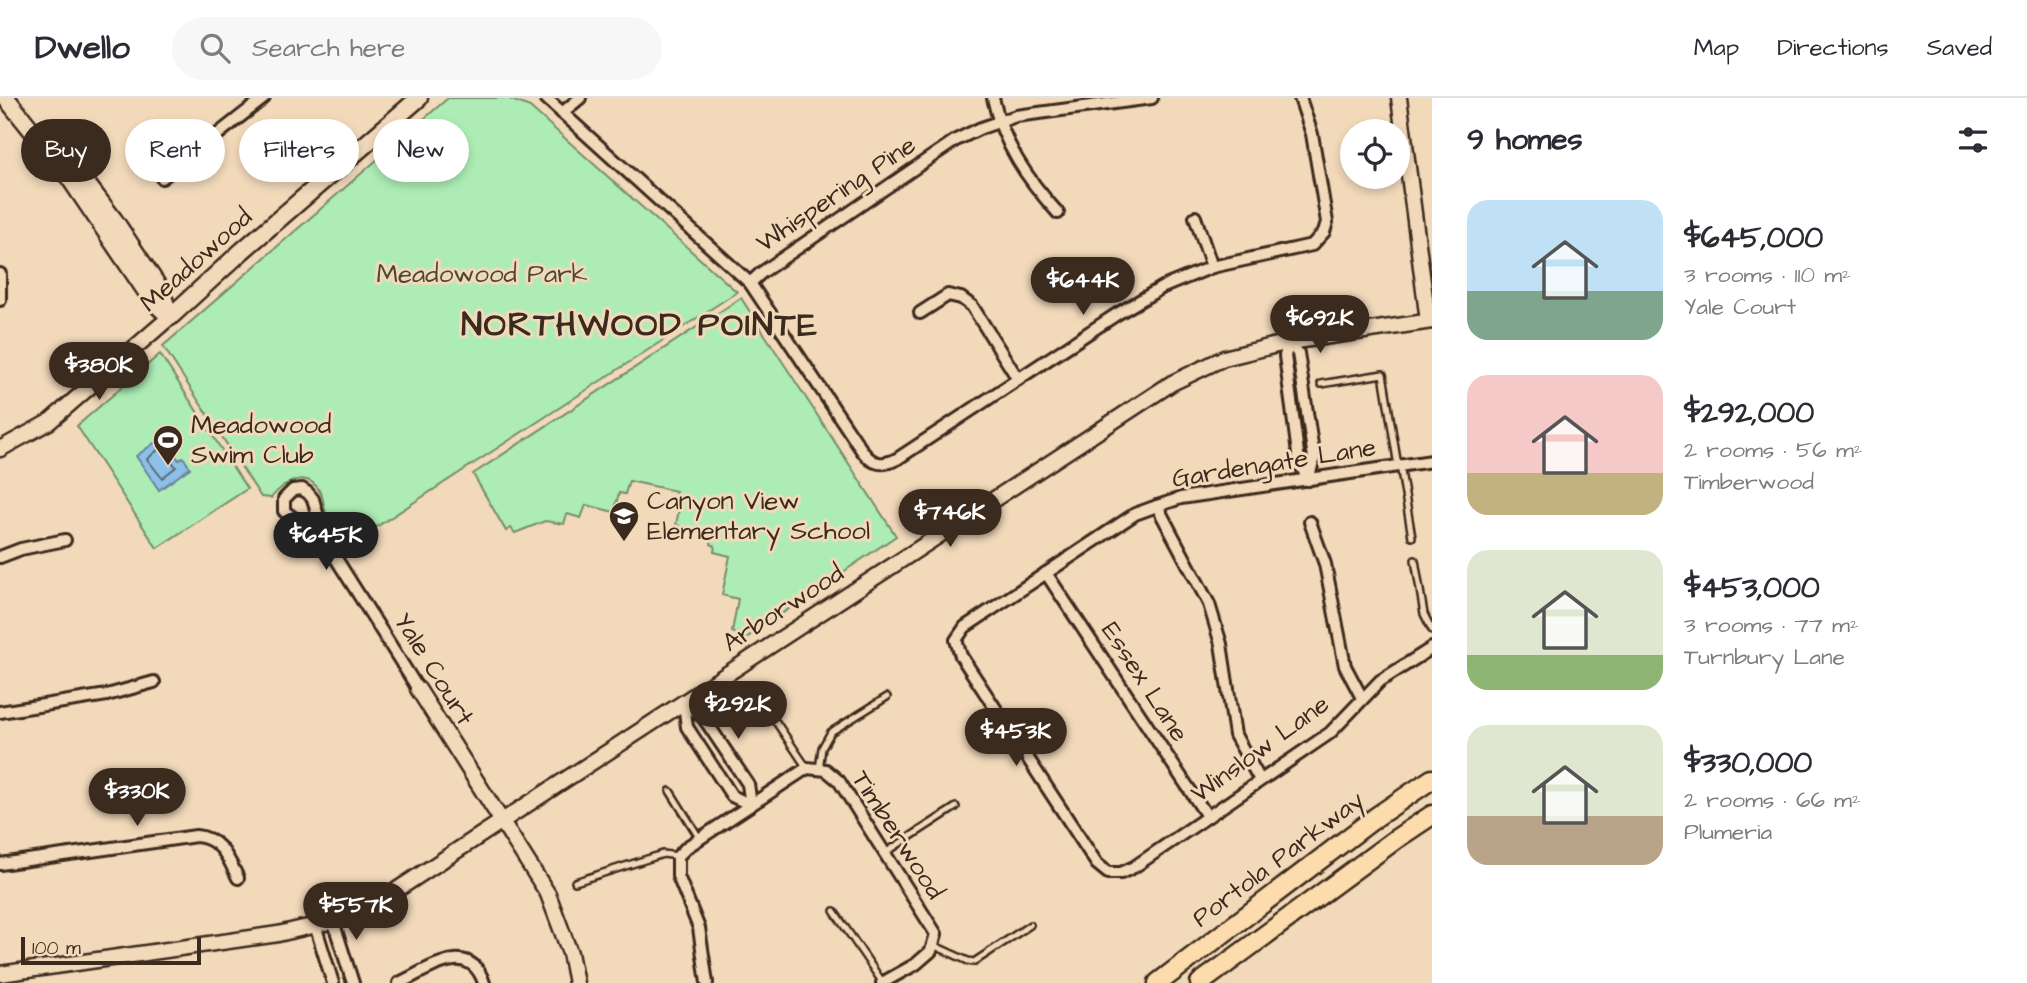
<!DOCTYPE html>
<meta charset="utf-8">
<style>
body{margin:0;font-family:"Architects Daughter",sans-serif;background:#f7f7f7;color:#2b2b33;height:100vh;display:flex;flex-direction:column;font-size:26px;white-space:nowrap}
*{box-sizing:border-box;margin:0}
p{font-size:23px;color:#7c7c81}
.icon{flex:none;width:38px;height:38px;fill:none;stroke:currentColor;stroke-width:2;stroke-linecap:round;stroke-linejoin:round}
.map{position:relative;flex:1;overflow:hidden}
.details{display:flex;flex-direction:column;background:#fff;width:595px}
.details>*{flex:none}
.top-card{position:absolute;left:21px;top:21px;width:665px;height:63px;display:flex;gap:14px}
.tools{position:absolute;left:1340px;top:21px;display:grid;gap:14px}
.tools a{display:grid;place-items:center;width:70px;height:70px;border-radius:50%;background:#fff;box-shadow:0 4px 10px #0003;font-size:35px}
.scale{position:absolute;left:21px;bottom:18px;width:180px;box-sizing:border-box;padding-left:7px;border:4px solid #3b2a1e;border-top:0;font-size:19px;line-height:24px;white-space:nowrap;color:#3b2a1e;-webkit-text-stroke:5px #f2d9ba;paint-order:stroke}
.price{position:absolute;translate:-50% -60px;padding:0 16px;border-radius:24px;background:#3b2a1e;color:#fff;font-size:23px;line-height:46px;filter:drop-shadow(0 2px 4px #0008)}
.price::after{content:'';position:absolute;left:50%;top:42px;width:21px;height:16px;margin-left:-10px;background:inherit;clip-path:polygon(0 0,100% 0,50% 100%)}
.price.selected{background:#222;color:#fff}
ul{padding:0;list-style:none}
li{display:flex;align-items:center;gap:21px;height:175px;padding:0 35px}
li span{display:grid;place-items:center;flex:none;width:196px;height:140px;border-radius:21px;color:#555}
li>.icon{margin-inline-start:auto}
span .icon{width:84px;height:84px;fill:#fffc;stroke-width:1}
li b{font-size:30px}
h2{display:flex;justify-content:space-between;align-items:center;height:84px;padding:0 35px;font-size:30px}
.pill{padding:0 24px;border-radius:32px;background:#fff;box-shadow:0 4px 10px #0003;font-size:24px;line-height:63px}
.pill.selected{background:#3b2a1e;color:#fff}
header{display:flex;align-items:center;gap:42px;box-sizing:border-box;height:98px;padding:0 35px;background:#fff;border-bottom:2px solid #e1e1e2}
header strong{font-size:33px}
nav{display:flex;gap:38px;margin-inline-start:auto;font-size:24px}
.search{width:490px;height:63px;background:#f7f7f7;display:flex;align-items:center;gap:18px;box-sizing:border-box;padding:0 24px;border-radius:38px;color:#7c7c81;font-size:26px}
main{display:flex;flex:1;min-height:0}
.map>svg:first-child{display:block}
</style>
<header>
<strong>Dwello</strong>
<div class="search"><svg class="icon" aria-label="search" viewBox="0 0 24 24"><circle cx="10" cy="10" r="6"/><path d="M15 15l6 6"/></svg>Search here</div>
<nav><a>Map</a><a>Directions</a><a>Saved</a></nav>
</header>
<main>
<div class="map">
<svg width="1432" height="885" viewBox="0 0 1432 885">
<rect width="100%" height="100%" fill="#f2d9ba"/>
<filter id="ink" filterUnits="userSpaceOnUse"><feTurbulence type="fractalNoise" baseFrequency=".0143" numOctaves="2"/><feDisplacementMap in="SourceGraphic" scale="14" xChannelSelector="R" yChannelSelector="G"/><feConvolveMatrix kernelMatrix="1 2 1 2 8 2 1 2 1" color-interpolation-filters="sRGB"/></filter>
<g filter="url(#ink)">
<g fill="#adedb5" stroke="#748c6a" stroke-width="2">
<path d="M448,0H507L530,9L737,194L347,448C340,437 331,426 326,415C323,408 324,400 320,394C307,370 283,385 271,400L261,399L163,248Z"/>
<path d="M741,200L896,438L746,540L732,534L738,501L722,497L730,458L714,454L715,448L711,446L712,438L676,427L679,411L672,409L676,393L629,383L625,396L619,395L614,414L586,407L581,420L567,416L564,426L545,423L515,435L511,430L506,433L473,376Z"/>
<path d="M160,256L247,391L157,450L77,328Z"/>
</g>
<path fill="#8cc0e9" stroke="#6c8498" stroke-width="2" d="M163,339L179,362L183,359L190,370L159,392L136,358Z"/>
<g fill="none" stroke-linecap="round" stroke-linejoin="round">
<path stroke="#5b666f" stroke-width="2" d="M159,351H163L176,369L162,380L147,361Z"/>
<g stroke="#3b2a1e" stroke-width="10">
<g id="service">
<path d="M1321,286L1383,276L1398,368"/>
<path d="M1400,367L1412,439"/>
<path d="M1415,462L1424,516L1432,532"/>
<path d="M776,624L807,670"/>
<path d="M819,671L822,650L831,634L887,599"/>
<path d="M670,693L700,741"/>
<path d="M885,755L956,709"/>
<path d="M575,784L663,756L678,758"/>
<path d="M834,813L883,885"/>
<path d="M933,847L968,863L974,864L1030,827"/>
</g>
</g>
<g stroke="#3b2a1e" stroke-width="16">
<g id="minor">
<path d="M546,0L750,185L863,354C873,367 883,368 897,361L1117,216L1163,189L1212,169L1312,147L1324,134L1327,124L1312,36L1300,0"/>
<path d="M993,0C1003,46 1027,81 1058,115"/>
<path d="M562,15L580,0"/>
<path d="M162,80L264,0"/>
<path d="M1195,119L1212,169"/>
<path d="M0,176V202"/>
<path d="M750,185L761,175L956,42L981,30L1016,18L1152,0"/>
<path d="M920,215L948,197L961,200L972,208L1018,281"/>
<path d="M1289,244L1298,255L1314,360L1308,382"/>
<path d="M1289,244L1285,258L1299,363L1308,382"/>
<path d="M1432,363L1181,400L1157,408L1135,416L965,529L956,542L961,558L1097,766L1108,775H1121L1134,769L1330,635L1380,583L1432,550"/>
<path d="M1157,408L1209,506L1221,546L1235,637L1260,682"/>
<path d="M1310,424L1325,466L1345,568L1362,600"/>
<path d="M325,443L284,413V401L293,392L302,391L308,395L313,401L325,443L418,591"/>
<path d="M0,459L21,451L65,442"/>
<path d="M1046,475L1207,718"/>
<path d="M684,605L687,629L732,698L751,707"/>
<path d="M684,605L703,619L748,686L751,707"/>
<path d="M0,614L107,597L154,584"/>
<path d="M0,766L196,738C221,740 228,760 238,780"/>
<path d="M333,823L353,885"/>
<path d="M315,827L333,885"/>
<path d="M399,885C428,872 469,840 484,885"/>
<path d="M707,885L699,830L678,778V758L687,749L807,670L826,672L839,683L936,836L931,853L916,866L882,885"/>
</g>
</g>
<g stroke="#3b2a1e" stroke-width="19">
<g id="tertiary">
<path d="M1399,0L1428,223"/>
<path d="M0,351L49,324L170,219"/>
<path d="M418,591L548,796L570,855L576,885"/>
<path d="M0,876L278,836L333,823L389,797L1172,285L1224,260L1289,244L1432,223"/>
</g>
</g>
<g stroke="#3b2a1e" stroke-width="21">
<g id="secondary">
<path d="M6,0L67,76L152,202L170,219"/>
<path d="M61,52L114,122L161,193L168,213"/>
<path d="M170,219L242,153L419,0"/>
</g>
</g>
<g stroke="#3b2a1e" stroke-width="23">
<g id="primary">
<path d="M1158,885L1376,719L1432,681"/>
<path d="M1200,885L1396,741L1432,717"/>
</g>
</g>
<use href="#service" stroke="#f2d9ba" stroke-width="5"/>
<use href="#minor" stroke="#f2d9ba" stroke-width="10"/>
<use href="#tertiary" stroke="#f2d9ba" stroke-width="14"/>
<use href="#secondary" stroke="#f2d9ba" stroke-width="16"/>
<use href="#primary" stroke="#fcdcac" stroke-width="18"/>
</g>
</g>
<defs>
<g id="stadium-pin" transform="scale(1.575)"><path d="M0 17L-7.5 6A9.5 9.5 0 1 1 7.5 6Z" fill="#3b2a1e" stroke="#f2d9ba"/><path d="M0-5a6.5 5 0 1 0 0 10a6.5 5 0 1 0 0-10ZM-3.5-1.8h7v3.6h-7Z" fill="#fff"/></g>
<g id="school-pin" transform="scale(1.575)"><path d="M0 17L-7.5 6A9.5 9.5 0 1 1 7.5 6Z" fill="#3b2a1e" stroke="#f2d9ba"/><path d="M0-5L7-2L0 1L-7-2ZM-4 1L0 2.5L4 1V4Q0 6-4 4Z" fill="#fff"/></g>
</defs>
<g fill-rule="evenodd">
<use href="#stadium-pin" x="168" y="342"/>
<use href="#school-pin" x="624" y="418"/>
</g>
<g text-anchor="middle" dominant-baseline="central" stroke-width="6" stroke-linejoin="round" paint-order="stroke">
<g font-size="26" fill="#3b2a1e" stroke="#f2d9ba">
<text transform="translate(836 96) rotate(-34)">Whispering Pine</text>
<text transform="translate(196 162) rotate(-42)">Meadowood</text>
<text transform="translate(1274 365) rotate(-9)">Gardengate Lane</text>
<text transform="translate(783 510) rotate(-33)">Arborwood</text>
<text transform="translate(434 571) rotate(58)">Yale Court</text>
<text transform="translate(1145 584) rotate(57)">Essex Lane</text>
<text transform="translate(1260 651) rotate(-36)">Winslow Lane</text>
<text transform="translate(898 737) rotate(57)">Timberwood</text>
<text transform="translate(1278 761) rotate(-37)">Portola Parkway</text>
</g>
<g font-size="26" fill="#4c4735" stroke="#f2d9ba">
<text x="482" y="176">Meadowood Park</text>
</g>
<g font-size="26" fill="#3b2a1e" stroke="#f2d9ba" text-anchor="start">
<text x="191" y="327">Meadowood<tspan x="191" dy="30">Swim Club</tspan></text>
<text x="647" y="403">Canyon View<tspan x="647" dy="30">Elementary School</tspan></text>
</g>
<g font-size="33" font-weight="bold" letter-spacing="2" fill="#3b2a1e" stroke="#f2d9ba">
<text x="640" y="227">NORTHWOOD POINTE</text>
</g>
</g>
</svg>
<div class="tools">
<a><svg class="icon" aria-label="locate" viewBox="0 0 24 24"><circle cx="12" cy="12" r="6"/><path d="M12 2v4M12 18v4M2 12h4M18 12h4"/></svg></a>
</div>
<div class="scale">100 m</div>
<b class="price" style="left:1083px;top:219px">$644K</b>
<b class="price" style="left:1320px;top:257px">$692K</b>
<b class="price" style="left:99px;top:304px">$380K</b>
<b class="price" style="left:950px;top:451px">$746K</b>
<b class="price selected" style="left:326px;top:474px">$645K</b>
<b class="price" style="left:738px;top:643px">$292K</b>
<b class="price" style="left:1016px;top:670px">$453K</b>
<b class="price" style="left:137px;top:730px">$330K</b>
<b class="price" style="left:356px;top:844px">$557K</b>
<div class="top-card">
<a class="pill selected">Buy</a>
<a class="pill">Rent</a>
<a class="pill">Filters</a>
<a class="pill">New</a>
</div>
</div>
<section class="details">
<h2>9 homes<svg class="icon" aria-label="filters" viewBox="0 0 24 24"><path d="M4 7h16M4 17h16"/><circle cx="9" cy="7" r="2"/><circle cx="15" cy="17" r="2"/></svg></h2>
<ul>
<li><span style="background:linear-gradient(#bfe0f5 65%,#7fa58c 0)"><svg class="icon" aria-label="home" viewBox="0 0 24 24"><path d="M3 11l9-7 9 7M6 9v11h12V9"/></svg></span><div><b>$645,000</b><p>3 rooms · 110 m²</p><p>Yale Court</p></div></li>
<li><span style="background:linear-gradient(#f6c9c9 70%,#c2b280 0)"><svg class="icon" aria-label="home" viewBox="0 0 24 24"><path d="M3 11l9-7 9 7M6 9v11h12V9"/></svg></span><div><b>$292,000</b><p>2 rooms · 56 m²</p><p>Timberwood</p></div></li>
<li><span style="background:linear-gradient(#dfe7d0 75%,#8fb573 0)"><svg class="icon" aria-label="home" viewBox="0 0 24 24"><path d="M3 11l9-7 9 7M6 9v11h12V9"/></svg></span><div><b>$453,000</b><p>3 rooms · 77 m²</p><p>Turnbury Lane</p></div></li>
<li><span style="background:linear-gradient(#dfe7d0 65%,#b9a48a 0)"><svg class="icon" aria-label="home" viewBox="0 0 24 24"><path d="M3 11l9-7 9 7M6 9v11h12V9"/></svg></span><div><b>$330,000</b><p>2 rooms · 66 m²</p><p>Plumeria</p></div></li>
</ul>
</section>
</main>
